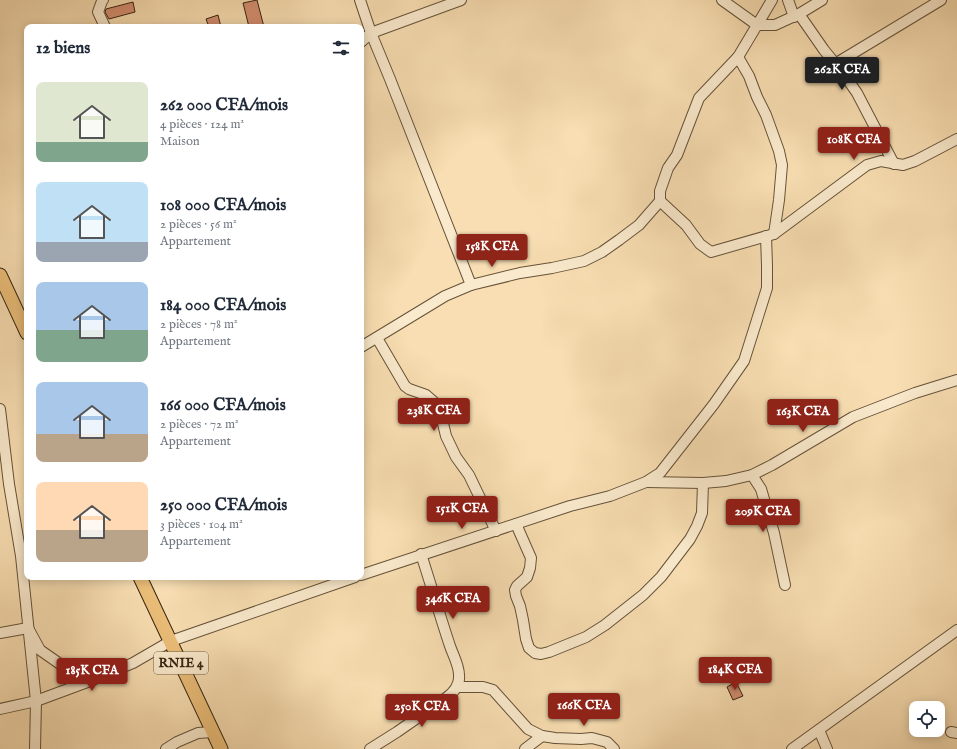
<!DOCTYPE html>
<html lang="fr">
<meta charset="utf-8">
<style>
body{margin:0;font-family:"IM FELL English",serif;background:#f6f6f7;color:#1f2937;height:100vh;display:flex;flex-direction:column;font-size:15px;white-space:nowrap}
*{box-sizing:border-box;margin:0}
p{font-size:13px;color:#747a83}
.icon{flex:none;width:22px;height:22px;fill:none;stroke:currentColor;stroke-width:2;stroke-linecap:round;stroke-linejoin:round}
.map{position:relative;flex:1;overflow:hidden}
.side{position:absolute;left:24px;top:24px;width:340px;height:556px;display:flex;flex-direction:column;background:#fff;border-radius:8px;box-shadow:0 2px 10px #0003}
.side>*{flex:none}
.fabs{position:absolute;left:909px;top:701px;display:grid;gap:8px}
.fabs a{display:grid;place-items:center;width:36px;height:36px;border-radius:8px;background:#fff;box-shadow:0 2px 10px #0003;font-size:20px}
.price{position:absolute;translate:-50% -34px;padding:0 9px;border-radius:4px;background:#8f2418;color:#fff;font-size:13px;line-height:26px;filter:drop-shadow(0 1px 2px #0008)}
.price::after{content:'';position:absolute;left:50%;top:24px;width:12px;height:9px;margin-left:-6px;background:inherit;clip-path:polygon(0 0,100% 0,50% 100%)}
.price.active{background:#222;color:#fff}
ul{padding:0;list-style:none}
li{display:flex;align-items:center;gap:12px;height:100px;padding:0 12px}
li span{display:grid;place-items:center;flex:none;width:112px;height:80px;border-radius:8px;color:#555}
li>.icon{margin-inline-start:auto}
span .icon{width:48px;height:48px;fill:#fffc;stroke-width:1}
li b{font-size:17px}
h2{display:flex;justify-content:space-between;align-items:center;height:48px;padding:0 12px;font-size:17px}
.map>svg:first-child{display:block}
</style>
<div class="map">
<svg width="957" height="749" viewBox="0 0 957 749">
<rect width="100%" height="100%" fill="#f8deb2"/>
<filter id="stains"><feTurbulence type="fractalNoise" baseFrequency=".005" numOctaves="4"/><feColorMatrix values="0 0 0 0 .2 0 0 0 0 .09 0 0 0 0 .02 0 0 0 .5 -.17"/></filter>
<radialGradient id="worn" r=".72"><stop offset=".6" stop-color="#630" stop-opacity="0"/><stop offset="1" stop-color="#630" stop-opacity=".3"/></radialGradient>
<g fill="#d48e70" stroke="#352411">
<path d="M257,0L264,27H249L243,3Z"/>
<path d="M133,2L135,12L109,19L105,12L106,9Z"/>
<path d="M218,15L221,27H209L206,19Z"/>
<path d="M736,682L743,696L733,700L727,687Z"/>
</g>
<g fill="none" stroke-linecap="round" stroke-linejoin="round">
<g stroke="#665239" stroke-width="12">
<g id="minor">
<path d="M103,0L102,1L98,12L105,27"/>
<path d="M360,0L371,33L390,79L471,285L445,296L361,347"/>
<path d="M722,0L757,25H775L799,14L822,0"/>
<path d="M788,0L794,17"/>
<path d="M799,14L824,50L843,73L857,93L894,164"/>
<path d="M361,42L371,33L461,0"/>
<path d="M738,57L772,0"/>
<path d="M835,64L941,0"/>
<path d="M660,201L686,225L700,244L711,252L774,234L867,165L881,161L903,165L915,161L957,139"/>
<path d="M471,285L520,273L552,268L584,261L602,252L619,240L639,225L660,201V191L668,168L677,155L699,98L738,57L749,76L757,97L766,115L779,151L782,165L779,200L774,234"/>
<path d="M377,338L405,386L409,389L426,395L434,402L441,415L446,436L456,457L469,475L496,531"/>
<path d="M0,409L9,484L21,556L36,701L35,749"/>
<path d="M752,475L761,489L774,533L785,585"/>
<path d="M646,482L703,483L726,481L752,475L772,465L853,417L915,393L957,380"/>
<path d="M516,524L531,558L530,568L527,577L517,586L515,590L516,596L520,606L523,620L526,639L529,648L535,653L541,654L549,652L586,637L605,625L643,595L661,577L690,539L697,526L702,513L703,483"/>
<path d="M361,575L570,506L610,496L646,482L660,473L714,404L744,361L767,288V265L766,236"/>
<path d="M0,633L28,628L40,650L70,671L90,681"/>
<path d="M457,687H483L493,690L528,729L542,736L555,738L581,739L592,738L607,742L614,749"/>
<path d="M0,709L36,701L90,681L133,663L171,641L355,577"/>
<path d="M819,730L827,749"/>
<path d="M951,732L957,733"/>
<path d="M166,749L177,742L198,733L212,732"/>
<path d="M370,749L397,732L446,698C453,693 460,685 459,675C459,665 453,655 450,646C440,616 431,585 421,554"/>
<path d="M525,749L542,736"/>
<path d="M792,749L957,630"/>
</g>
</g>
<g stroke="#352411" stroke-width="15">
<g id="major">
<path d="M0,275L27,333"/>
<path d="M140,577L221,749"/>
</g>
</g>
<use href="#minor" stroke="#faeacd" stroke-width="10"/>
<use href="#major" stroke="#ecbf79" stroke-width="13"/>
</g>
<g text-anchor="middle" dominant-baseline="central" stroke-width="3.5" stroke-linejoin="round" paint-order="stroke">
<rect fill="#faeacd" stroke="#705f49" stroke-width="1" x="154" y="652" width="54" height="22" rx="3"/>
<g font-size="13" font-weight="bold" fill="#352411">
<text x="181" y="663">RNIE 4</text>
</g>
</g>
<rect width="100%" height="100%" filter="url(#stains)"/>
<rect width="100%" height="100%" fill="url(#worn)"/>
</svg>
<div class="fabs">
<a><svg class="icon" aria-label="locate" viewBox="0 0 24 24"><circle cx="12" cy="12" r="6"/><path d="M12 2v4M12 18v4M2 12h4M18 12h4"/></svg></a>
</div>
<b class="price active" style="left:842px;top:91px">262K CFA</b>
<b class="price" style="left:854px;top:161px">108K CFA</b>
<b class="price" style="left:492px;top:268px">158K CFA</b>
<b class="price" style="left:434px;top:432px">238K CFA</b>
<b class="price" style="left:803px;top:433px">163K CFA</b>
<b class="price" style="left:462px;top:530px">151K CFA</b>
<b class="price" style="left:763px;top:533px">209K CFA</b>
<b class="price" style="left:453px;top:620px">346K CFA</b>
<b class="price" style="left:735px;top:691px">184K CFA</b>
<b class="price" style="left:92px;top:692px">185K CFA</b>
<b class="price" style="left:584px;top:727px">166K CFA</b>
<b class="price" style="left:422px;top:728px">250K CFA</b>
<section class="side">
<h2>12 biens<svg class="icon" aria-label="filters" viewBox="0 0 24 24"><path d="M4 7h16M4 17h16"/><circle cx="9" cy="7" r="2"/><circle cx="15" cy="17" r="2"/></svg></h2>
<ul>
<li><span style="background:linear-gradient(#dfe7d0 75%,#7fa58c 0)"><svg class="icon" aria-label="home" viewBox="0 0 24 24"><path d="M3 11l9-7 9 7M6 9v11h12V9"/></svg></span><div><b>262 000 CFA/mois</b><p>4 pièces · 124 m²</p><p>Maison</p></div></li>
<li><span style="background:linear-gradient(#bfe0f5 75%,#9aa5b1 0)"><svg class="icon" aria-label="home" viewBox="0 0 24 24"><path d="M3 11l9-7 9 7M6 9v11h12V9"/></svg></span><div><b>108 000 CFA/mois</b><p>2 pièces · 56 m²</p><p>Appartement</p></div></li>
<li><span style="background:linear-gradient(#a9c7e8 60%,#7fa58c 0)"><svg class="icon" aria-label="home" viewBox="0 0 24 24"><path d="M3 11l9-7 9 7M6 9v11h12V9"/></svg></span><div><b>184 000 CFA/mois</b><p>2 pièces · 78 m²</p><p>Appartement</p></div></li>
<li><span style="background:linear-gradient(#a9c7e8 65%,#b9a48a 0)"><svg class="icon" aria-label="home" viewBox="0 0 24 24"><path d="M3 11l9-7 9 7M6 9v11h12V9"/></svg></span><div><b>166 000 CFA/mois</b><p>2 pièces · 72 m²</p><p>Appartement</p></div></li>
<li><span style="background:linear-gradient(#ffd9b3 60%,#b9a48a 0)"><svg class="icon" aria-label="home" viewBox="0 0 24 24"><path d="M3 11l9-7 9 7M6 9v11h12V9"/></svg></span><div><b>250 000 CFA/mois</b><p>3 pièces · 104 m²</p><p>Appartement</p></div></li>
</ul>
</section>
</div>
